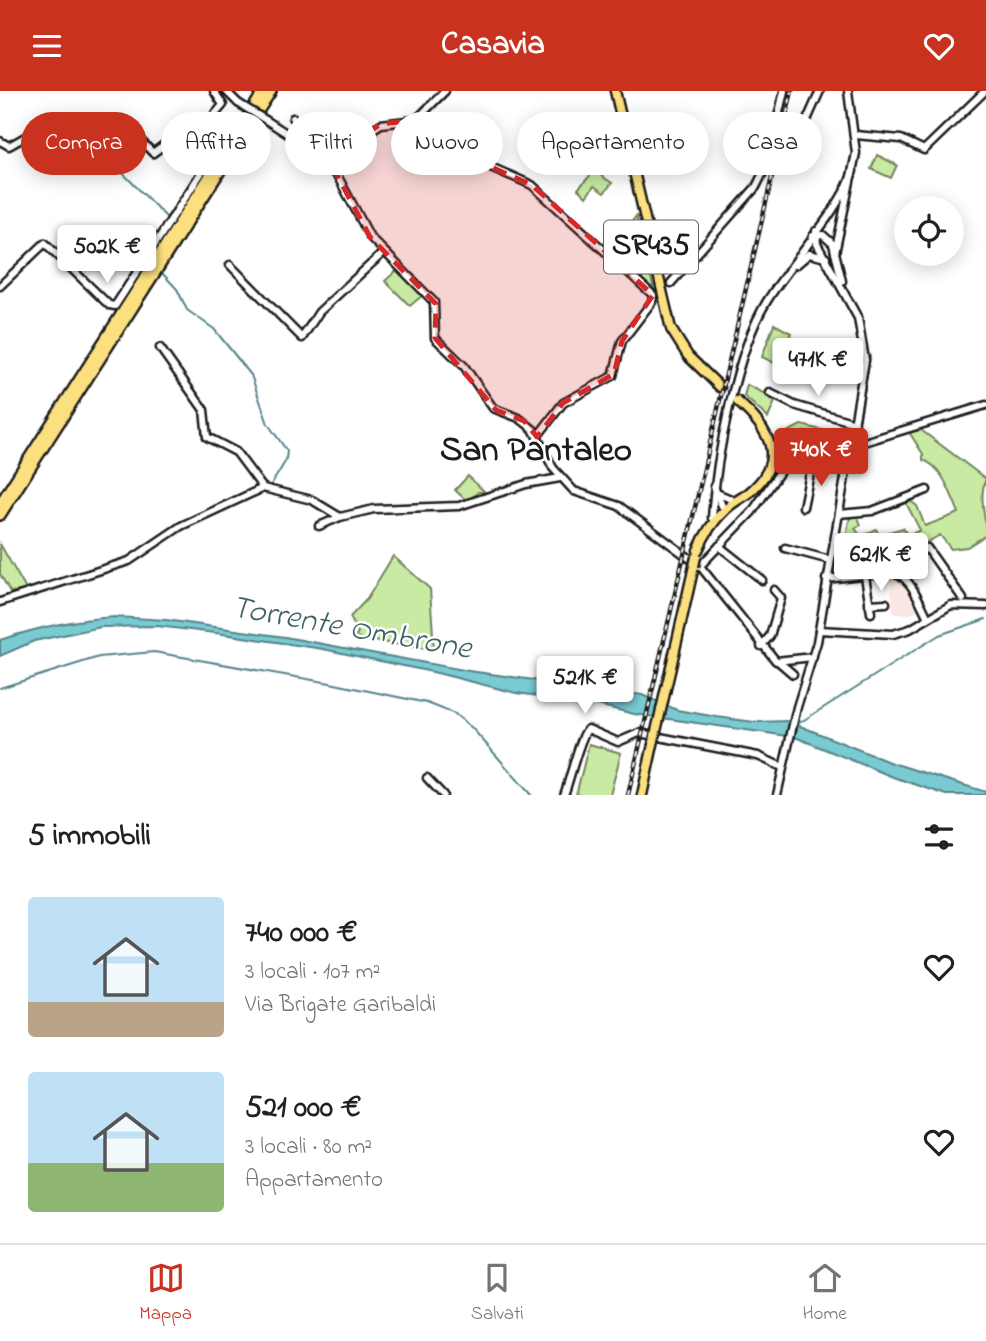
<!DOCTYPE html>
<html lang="it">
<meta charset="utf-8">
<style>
body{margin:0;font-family:"Indie Flower",sans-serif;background:#f6f6f6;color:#202124;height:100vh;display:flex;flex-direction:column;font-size:26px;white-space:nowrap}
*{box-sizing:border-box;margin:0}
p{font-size:23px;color:#757577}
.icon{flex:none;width:38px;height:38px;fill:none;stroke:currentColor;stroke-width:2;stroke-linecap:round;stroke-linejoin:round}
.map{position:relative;height:704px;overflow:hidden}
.side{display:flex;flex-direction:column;background:#fff;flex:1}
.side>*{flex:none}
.banner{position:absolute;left:21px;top:21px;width:945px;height:63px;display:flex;gap:14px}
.buttons{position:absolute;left:894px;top:105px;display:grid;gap:14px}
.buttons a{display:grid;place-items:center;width:70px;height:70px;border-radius:50%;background:#fff;box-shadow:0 4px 18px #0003;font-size:35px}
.price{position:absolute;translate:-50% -60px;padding:0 16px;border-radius:7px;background:#fff;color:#222;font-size:23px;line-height:46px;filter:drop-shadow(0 2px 4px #0008)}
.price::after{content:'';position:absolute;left:50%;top:42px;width:21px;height:16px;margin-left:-10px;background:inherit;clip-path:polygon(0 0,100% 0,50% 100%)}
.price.on{background:#c8321e;color:#fff}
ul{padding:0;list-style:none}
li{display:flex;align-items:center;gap:21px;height:175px;padding:0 28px}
li span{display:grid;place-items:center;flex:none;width:196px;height:140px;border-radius:7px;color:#555}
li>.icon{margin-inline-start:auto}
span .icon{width:84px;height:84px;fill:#fffc;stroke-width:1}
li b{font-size:30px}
h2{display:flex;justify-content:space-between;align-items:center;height:84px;padding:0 28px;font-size:30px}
.tag{padding:0 24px;border-radius:32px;background:#fff;box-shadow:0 4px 18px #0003;font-size:24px;line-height:63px}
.tag.on{background:#c8321e;color:#fff}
header{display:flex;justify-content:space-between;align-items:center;height:91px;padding:0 28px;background:#c8321e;color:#fff;font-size:32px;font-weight:800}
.menu{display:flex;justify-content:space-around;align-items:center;height:98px;border-top:2px solid #e0e0e0;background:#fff;font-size:19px;color:#757577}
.menu a{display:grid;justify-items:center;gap:4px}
.menu .on{color:#c8321e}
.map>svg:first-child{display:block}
</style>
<header><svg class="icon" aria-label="menu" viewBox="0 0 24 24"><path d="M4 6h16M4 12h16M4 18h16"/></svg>Casavia<svg class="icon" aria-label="heart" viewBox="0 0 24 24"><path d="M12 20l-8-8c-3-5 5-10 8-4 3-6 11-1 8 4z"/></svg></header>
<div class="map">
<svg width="986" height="704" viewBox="0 0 986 704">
<rect width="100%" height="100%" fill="#fff"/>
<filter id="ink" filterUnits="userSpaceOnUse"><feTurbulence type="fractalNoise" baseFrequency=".0143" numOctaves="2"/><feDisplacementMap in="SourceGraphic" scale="14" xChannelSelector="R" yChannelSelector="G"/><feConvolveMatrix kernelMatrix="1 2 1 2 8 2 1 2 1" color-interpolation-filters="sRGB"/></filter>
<g filter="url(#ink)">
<path fill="#fae8e5" d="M890,487H900L904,491L920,518L912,523H893Z"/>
<g fill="#c8eaa2" stroke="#72835f" stroke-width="2">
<path d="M877,64L897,74L891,87L871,78Z"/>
<path d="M594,80L612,92L604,102L594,95L586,106L578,98Z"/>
<path d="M636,125L655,203L609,161Z"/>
<path d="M397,179L424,203L410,215L385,190Z"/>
<path d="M774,233L791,242L788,249L784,248L776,264L789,270L781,275L762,266Z"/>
<path d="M747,294L776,308L768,327L744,305Z"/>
<path d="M801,334L822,339L816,364L808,362L812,343L804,341L800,359L803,361L802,366L788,363L781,344Z"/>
<path d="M921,339L986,388C978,406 986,424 986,444L967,456L951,458L940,444L889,473L843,482C846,467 845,434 851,425L857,424L861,434L855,437L861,446L876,438L879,444L903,437L908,445L920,439L905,410L909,409L917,415L925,435L959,422C950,401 942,375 923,369V363L909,341Z"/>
<path d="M468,385L485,401H478L468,411L455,399Z"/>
<path d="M0,453L27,500L10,501L0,483Z"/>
<path d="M393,465L430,498L434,559L355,547L358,542L350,526L367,508Z"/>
<path d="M589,653L621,662L610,704H576Z"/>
</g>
<path fill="#79cad1" stroke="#548489" stroke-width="2" d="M116,526L166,529L285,546L469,580L642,604L677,619L717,626L754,631L788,630L889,671L986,701V704H947L893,686L795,646L634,623L586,611L516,602L437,582L323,558L223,543L157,535L101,536L34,550L0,565V549C39,536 75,528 116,526Z"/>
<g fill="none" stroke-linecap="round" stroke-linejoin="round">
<g stroke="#548489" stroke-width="2">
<path d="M47,29L57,21L98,59"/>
<path d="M103,62L168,128"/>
<path d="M186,143L162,182L177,198L187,219L214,238L251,284L268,333L287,360L286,368"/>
<path d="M860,327L870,265"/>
<path d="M271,394L285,371"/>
<path d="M214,424L235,413"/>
<path d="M98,483L117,477"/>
<path d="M0,597L99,566L154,561L330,592L427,612L455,623L472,637L531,704"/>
<path d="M796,634L939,544L986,528"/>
</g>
<path stroke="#ddd" stroke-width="8" stroke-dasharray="8 4" stroke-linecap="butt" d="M720,296L737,310"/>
<g stroke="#1c1c1c" stroke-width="11">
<g id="minor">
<path d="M226,0L238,12"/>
<path d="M293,27L328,67"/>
<path d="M416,29L454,60L532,94L653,204L652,211L622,250L613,285L563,312L537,346"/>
<path d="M807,29L820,0"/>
<path d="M269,31L300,51L338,86L370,146L434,211L435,247L464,275L493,317L519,327L533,338L553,377L574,400L619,415L700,475L776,570L813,566"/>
<path d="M855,44L901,48L924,59L985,0"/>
<path d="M0,50L9,55L48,33L88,75L127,36L153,62L176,45L194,62L211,47V28L223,14L214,0"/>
<path d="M336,81L328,67L381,33L416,29L445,0"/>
<path d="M813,145L823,144L833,153L842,190"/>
<path d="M835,162L856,62L848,0"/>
<path d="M230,174L302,247L319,221L384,161"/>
<path d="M796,174L809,163L826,167"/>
<path d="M671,192L756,96L767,74L784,0"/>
<path d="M0,195L45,152L109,214L115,215L203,79L204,73L194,62"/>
<path d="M160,257L204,319L207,346L236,361L263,397"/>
<path d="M770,302L794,314L855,332"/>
<path d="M851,355L986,314"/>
<path d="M714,395L722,415"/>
<path d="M719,403L731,408"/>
<path d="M803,416L812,373"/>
<path d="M839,423L872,420L927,399"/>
<path d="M712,427C716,367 736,260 767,210C789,174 842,117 853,80"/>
<path d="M319,435L340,426"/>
<path d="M719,455L762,489"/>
<path d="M785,457L830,469"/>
<path d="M700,475L752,421L788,369L846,381"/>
<path d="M889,481C909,480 920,512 928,527"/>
<path d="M865,485L871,522"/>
<path d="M826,488L889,481L927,457L963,508"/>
<path d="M0,511L129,470L181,435L263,397L312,409L340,426L374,418L459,415L526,393L560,387"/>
<path d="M869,513L886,512"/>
<path d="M819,539L893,543L910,538L951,514L986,515"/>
<path d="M761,555L770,545L781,507L774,499"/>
<path d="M779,571L793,583"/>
<path d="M427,687L443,704"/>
<path d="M564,704C570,689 580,644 588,638L618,651L639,642L758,665L782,676"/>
<path d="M777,704L797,616L817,551L865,269L858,227L817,153L816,140"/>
</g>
</g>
<g stroke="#1c1c1c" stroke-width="13">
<g id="major">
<path d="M615,0L671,238L688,265L720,296"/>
<path d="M698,459C704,445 713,430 725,419C732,411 743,407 751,400C789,367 767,336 737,310"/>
<path d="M671,576L694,475"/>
<path d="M642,704L654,649"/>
</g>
</g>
<g stroke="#1c1c1c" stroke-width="14">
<g id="highway">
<path d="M0,413L264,0"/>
<path d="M0,424L271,0"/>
</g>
</g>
<use href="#minor" stroke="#fff" stroke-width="6"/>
<use href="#major" stroke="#fce080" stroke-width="8"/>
<use href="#highway" stroke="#fce080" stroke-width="9"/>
<g stroke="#1c1c1c" stroke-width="4.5">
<path id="rail" d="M628,704L792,0"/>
</g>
<use href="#rail" stroke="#fff" stroke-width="2" stroke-dasharray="5" stroke-linecap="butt"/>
<g stroke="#1c1c1c" stroke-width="11" stroke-linecap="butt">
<path id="minor-bridge" d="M238,12L269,31"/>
</g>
<g stroke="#1c1c1c" stroke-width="13" stroke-linecap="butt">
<g id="major-bridge">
<path d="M694,475L696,466"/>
<path d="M654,649L671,576"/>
</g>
</g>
<use href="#minor-bridge" stroke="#fff" stroke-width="6"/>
<use href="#major-bridge" stroke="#fce080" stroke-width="8"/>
</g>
</g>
<path fill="#d62828" fill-opacity="0.2" stroke="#d62828" stroke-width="5" stroke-dasharray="14 9" stroke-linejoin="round" d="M416,29L454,60L532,94L653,204L622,250L614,283L563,312L537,346L524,330L496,319L435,247L436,213L370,146L328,67L381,33Z"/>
<g text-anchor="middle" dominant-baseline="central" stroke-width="5" stroke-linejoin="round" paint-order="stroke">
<rect fill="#fff" stroke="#606060" stroke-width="2" x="604" y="129.5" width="94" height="53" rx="5"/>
<g font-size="30" font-weight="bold" fill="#1c1c1c">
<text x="651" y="156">SR435</text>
</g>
<g font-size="33" font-style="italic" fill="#416264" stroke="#fff">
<text transform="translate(351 538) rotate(10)">Torrente Ombrone</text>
</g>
<g font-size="35" font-weight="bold" fill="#1c1c1c" stroke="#fff">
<text x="536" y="360">San Pantaleo</text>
</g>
</g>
</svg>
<div class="buttons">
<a><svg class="icon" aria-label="locate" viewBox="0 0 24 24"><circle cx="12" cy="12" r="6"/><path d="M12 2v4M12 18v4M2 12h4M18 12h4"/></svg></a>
</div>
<b class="price" style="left:107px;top:194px">502K €</b>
<b class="price" style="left:818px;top:307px">471K €</b>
<b class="price on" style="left:821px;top:397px">740K €</b>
<b class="price" style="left:881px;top:502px">621K €</b>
<b class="price" style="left:585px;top:625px">521K €</b>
<div class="banner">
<a class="tag on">Compra</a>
<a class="tag">Affitta</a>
<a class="tag">Filtri</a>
<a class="tag">Nuovo</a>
<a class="tag">Appartamento</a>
<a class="tag">Casa</a>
</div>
</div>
<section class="side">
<h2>5 immobili<svg class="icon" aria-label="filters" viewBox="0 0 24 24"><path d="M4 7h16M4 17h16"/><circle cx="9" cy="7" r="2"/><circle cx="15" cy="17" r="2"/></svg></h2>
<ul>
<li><span style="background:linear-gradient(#bfe0f5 75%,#b9a48a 0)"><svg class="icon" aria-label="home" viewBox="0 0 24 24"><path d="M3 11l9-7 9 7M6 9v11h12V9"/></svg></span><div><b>740 000 €</b><p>3 locali · 107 m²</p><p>Via Brigate Garibaldi</p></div><svg class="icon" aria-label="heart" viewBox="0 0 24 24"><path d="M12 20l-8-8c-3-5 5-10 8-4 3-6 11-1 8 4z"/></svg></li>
<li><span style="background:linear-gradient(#bfe0f5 65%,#8fb573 0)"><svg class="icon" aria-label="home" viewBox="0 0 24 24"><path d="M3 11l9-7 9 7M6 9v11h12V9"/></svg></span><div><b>521 000 €</b><p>3 locali · 80 m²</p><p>Appartamento</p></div><svg class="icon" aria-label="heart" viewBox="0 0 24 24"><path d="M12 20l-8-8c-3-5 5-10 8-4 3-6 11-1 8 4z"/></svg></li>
</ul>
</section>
<nav class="menu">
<a class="on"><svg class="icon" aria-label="map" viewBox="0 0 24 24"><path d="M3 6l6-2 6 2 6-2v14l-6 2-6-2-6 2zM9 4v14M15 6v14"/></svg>Mappa</a>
<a><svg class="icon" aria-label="saved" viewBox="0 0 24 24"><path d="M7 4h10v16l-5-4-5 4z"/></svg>Salvati</a>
<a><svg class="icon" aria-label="home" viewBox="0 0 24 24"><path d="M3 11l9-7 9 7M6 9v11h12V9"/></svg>Home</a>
</nav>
